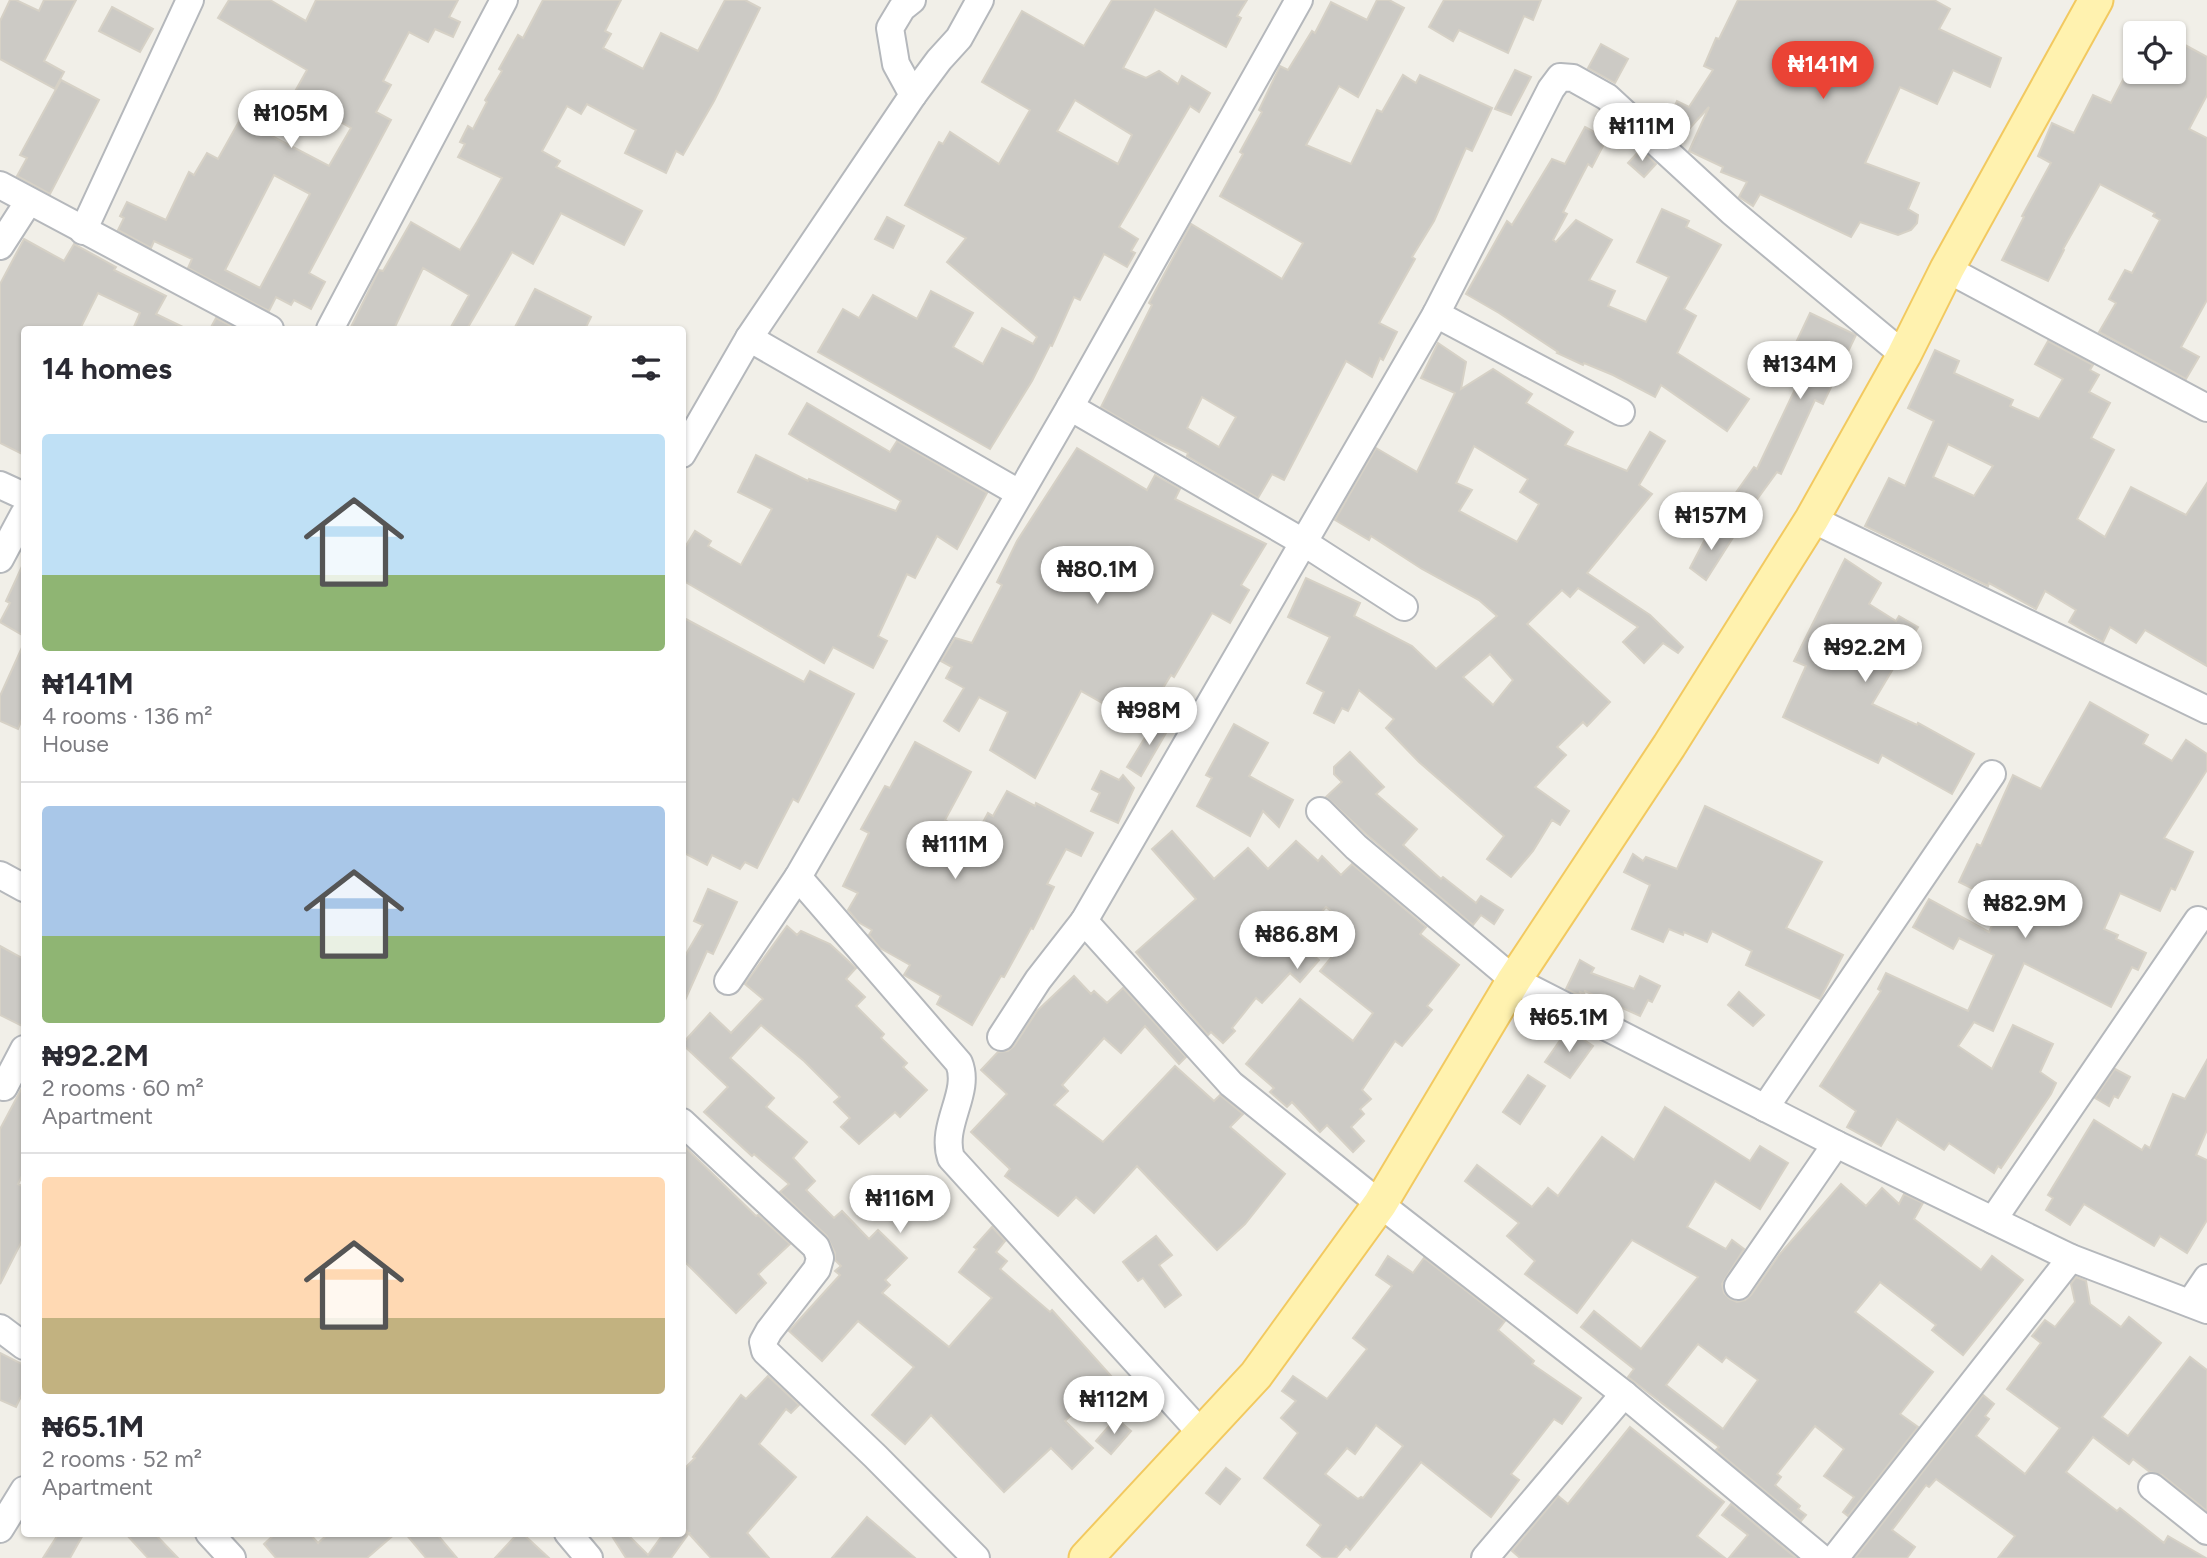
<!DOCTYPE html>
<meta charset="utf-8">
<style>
body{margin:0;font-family:Figtree,sans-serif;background:#f2f2f3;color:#2b2b33;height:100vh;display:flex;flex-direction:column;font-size:26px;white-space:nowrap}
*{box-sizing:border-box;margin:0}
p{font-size:23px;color:#7c7c81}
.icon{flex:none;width:38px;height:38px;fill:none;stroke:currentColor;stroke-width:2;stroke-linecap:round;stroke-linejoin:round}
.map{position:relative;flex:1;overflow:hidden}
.side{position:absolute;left:21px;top:326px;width:665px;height:1211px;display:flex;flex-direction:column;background:#fff;border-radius:7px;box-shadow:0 2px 5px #0004}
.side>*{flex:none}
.controls{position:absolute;left:2123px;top:21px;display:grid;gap:14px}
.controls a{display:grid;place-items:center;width:63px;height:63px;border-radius:7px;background:#fff;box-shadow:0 2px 5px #0004;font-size:35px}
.price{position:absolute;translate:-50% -60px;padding:0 16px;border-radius:24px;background:#fff;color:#222;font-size:23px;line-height:46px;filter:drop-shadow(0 2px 4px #0008)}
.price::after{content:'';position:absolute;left:50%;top:42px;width:21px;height:16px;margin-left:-10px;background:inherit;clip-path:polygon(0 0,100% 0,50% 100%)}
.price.current{background:#ea4335;color:#fff}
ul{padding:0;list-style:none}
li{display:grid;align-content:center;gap:14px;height:371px;padding:0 21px}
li+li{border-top:2px solid #e1e1e2}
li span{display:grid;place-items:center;height:217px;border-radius:7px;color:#555}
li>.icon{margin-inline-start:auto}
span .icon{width:126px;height:126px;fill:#fffc;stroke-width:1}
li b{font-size:30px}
h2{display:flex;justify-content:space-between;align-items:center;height:84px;padding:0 21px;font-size:30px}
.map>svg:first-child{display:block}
</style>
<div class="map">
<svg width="2207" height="1558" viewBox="0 0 2207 1558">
<rect width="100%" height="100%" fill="#f1efe8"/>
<g fill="#cccac5" stroke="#d6d1c6" stroke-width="2" fill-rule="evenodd">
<path d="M10,0H16L39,11L44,0H76L44,61L64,72L55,89L0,59V21Z"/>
<path d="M229,0H270L306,21L316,0H458L449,17L460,22L453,37L435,29L428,42L409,32L383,81L391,85L376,112L391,120L309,273L325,282L311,309L294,300L291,305L276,297L269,311L188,268L192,259L154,241L151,248L118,230L124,218L120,216L127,202L166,220L189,172L194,175L207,153L218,159L247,107L274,122L268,134L329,166L351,128L293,95L307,70L218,18ZM274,175L310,194L260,288L225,270Z"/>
<path d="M543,0H621L605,31L611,34L603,48L643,69L661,33L698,51L725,0H745L760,8L714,101L683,155L676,151L666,173L625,153L636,130L587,104L581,114L567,106L542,151L560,161L556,167L642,211L624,245L561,213L533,264L512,252L467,329L451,327L469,295L423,268L394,329H350L379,270L383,271L411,222L460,250L477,222L502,178L458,157L465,144L460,142L468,126L473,129L487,102L485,100L502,71L499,69L518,35L523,38Z"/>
<path d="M1112,0H1247L1237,16L1241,18L1226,47L1155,9L1123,68L1146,78L1159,71L1178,84L1182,76L1210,93L1199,112L1190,106L1119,227L1138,239L1131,251L1135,253L1127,267L1104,254L1080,300L1074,297L1052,346L1050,345L1032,381L990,449L818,352L843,309L859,318L873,295L917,319L931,291L973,313L953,347L983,364L1002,328L1033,344L1037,337L947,262L966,238L905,205L939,142L943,144L950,132L999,164L1030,110L982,82L1022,11L1084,46ZM1075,100L1132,135L1118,164L1057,131Z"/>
<path d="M1377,0H1389L1404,8L1358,97L1339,86L1306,145L1351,164L1377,110L1382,112L1403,75L1416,83L1420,75L1492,108L1472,151L1466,148L1434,221L1412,257L1415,259L1379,323L1397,332L1383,360L1380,358L1372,377L1346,361L1284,480L1272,474L1258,498L1187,456L1188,453L1147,434L1101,407L1152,305L1149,303L1191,224L1282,279L1303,243L1220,196L1243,154L1240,152L1262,112L1259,110L1280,66L1288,70L1312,31L1315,33L1331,2L1367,20ZM1202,397L1236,417L1219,447L1187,428Z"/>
<path d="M1444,0H1541L1533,20L1524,16L1508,53L1459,30L1453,41L1429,27Z"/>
<path d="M1738,0H1934L1950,9L1939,29L2001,58L1990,87L1953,70L1937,104L1900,87L1865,163L1919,183L1908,209L1918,215L1917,223L1911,230L1898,235L1860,222L1851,237L1760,194L1753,206L1739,197L1747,182L1721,172L1723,167L1689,151L1709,107L1678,141L1664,128L1677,101L1689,107L1713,70L1704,66L1716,38L1719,39Z"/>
<path d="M112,7L153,29L140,52L99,31Z"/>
<path d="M2174,39L2207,57V95L2189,129L2207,138V300L2181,347L2199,357L2186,379L2099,332L2116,303L2109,299L2125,270L2132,273L2160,220L2153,216L2155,213L2100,184L2063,249L2064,250L2048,281L2002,260L2024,217L2022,216L2051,163L2038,156L2052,123L2074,133L2093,95L2111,103L2127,72H2174Z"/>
<path d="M1601,44L1628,59L1615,83L1588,68Z"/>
<path d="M1515,70L1531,77L1511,115L1495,109Z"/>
<path d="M61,80L99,100L50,194L17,176L27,158L20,155Z"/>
<path d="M1585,127L1604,137V144L1592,167L1588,164L1563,212L1567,214L1553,240L1556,242L1576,220L1612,240L1589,280L1615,291L1608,306L1646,322L1669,277L1637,262L1662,209L1689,221L1686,227L1721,245L1684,309L1696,316L1677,353L1749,399L1727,431L1661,385L1655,397L1613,375L1584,363L1583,365L1557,353L1558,352L1499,313L1466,294L1507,221L1512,225L1552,159L1565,164Z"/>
<path d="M1641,149L1656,164L1644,177L1628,163Z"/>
<path d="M887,217L904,226L893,248L875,239Z"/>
<path d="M24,239L64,261L74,244L116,267L114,270L166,296L156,314L187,329H133L140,313L98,293L80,329H24V455L0,443V284Z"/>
<path d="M535,289L591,317L585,329H514Z"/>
<path d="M1810,313L1856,335L1823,404L1815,400L1781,474L1777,472L1747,513L1730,501L1754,467L1757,469L1809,360L1792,351Z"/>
<path d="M216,318L237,329H210Z"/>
<path d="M2048,341L2093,365L2090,370L2099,375L2089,392L2110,403L2091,438L2114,450L2077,519L2105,537L2131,487L2186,515L2207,483V666L2145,630L2136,643L2110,627L2103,642L2069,622L2076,610L2045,591L2036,609L1989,583L1988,586L1865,526L1889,478L1905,486L1934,421L1908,408L1935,350L1959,361L1954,373L2013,400L2010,406L2039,419L2063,379L2035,364ZM1948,444L1993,466L1974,496L1933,477Z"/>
<path d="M1438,343L1466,362L1461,389L1493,369L1532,394L1526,403L1573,432L1565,445L1627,471L1650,432L1665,441L1639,485L1652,494L1587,573L1650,615L1683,647L1678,653L1663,643L1644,663L1623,642L1638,627L1578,588L1570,597L1562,590L1527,624L1610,702L1587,726L1583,722L1557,747L1566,755L1535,787L1569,811L1560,825L1552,820L1533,851L1511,877L1487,859L1504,836L1419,762L1386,728L1394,719L1359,690L1348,711L1342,708L1334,723L1314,713L1324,692L1307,683L1330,637L1288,617L1306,578L1360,603L1354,616L1412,646L1436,669L1497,616L1479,600L1422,569L1371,536L1369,540L1335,520L1376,448L1417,472L1455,393L1421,378ZM1474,446L1528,479L1520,492L1539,504L1517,542L1459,511L1472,490L1456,483ZM1490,654L1513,680L1493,705L1463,677Z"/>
<path d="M807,403L890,452L897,441L987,493L957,549L937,536L915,578L907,574L878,636L887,641L873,668L833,647L824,663L682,580V552L695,531L711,541L708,546L741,565L772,509L738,492L756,455L808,481L809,479L896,511L901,501L789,434Z"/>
<path d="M1077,448L1147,490L1155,475L1180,489L1175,499L1266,544L1241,585L1249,590L1230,623L1212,613L1174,677L1171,675L1152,706L1159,710L1148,729L1081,691L1035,778L990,750L1008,712L979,697L959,731L944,721L964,688L946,678L952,667L941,661L955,638L972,643L1002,585L997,582L1017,541Z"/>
<path d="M1712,526L1734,536L1706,580L1690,568Z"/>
<path d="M1845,559L1881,583L1869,604L1896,621L1899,616L1918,627L1872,704L1917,725L1918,723L1974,754L1952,794L1882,755L1878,763L1783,717L1806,666L1794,661Z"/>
<path d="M24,562V636L0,622L10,603L6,601Z"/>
<path d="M682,617L804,682L810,671L854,694L798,802L793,799L757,868L745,862L740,869L712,855L707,865L682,852Z"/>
<path d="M24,643V714L18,729L0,721V696Z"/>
<path d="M2090,702L2148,735L2143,744L2172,761L2186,740L2207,754V770L2164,838L2193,852L2175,890L2171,888L2160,911L2120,893L2104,929L2118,935L2116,939L2146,953L2138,970L2132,967L2111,1007L2024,963L1993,1031L1974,1022L1958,1046L1992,1069L2013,1025L2053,1044L2040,1072L2056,1083L2051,1094L2001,1168L1998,1166L1994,1173L1949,1143L1944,1150L1897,1119L1881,1146L1847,1127L1856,1111L1820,1086L1881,991L1878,989L1886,973L1968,1011L1994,955L1959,938L1953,949L1913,927L1929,899L1989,932L2002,903L1959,882L1977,844L1981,846L2013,775L2041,789Z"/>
<path d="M1157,718L1170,726L1141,776L1127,767Z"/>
<path d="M1234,724L1268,743L1249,776L1293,800L1279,827L1263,811L1250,836L1197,806L1212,778L1206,775Z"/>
<path d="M915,742L971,772L945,820L975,837L988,813L993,816L1007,791L1035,806L1036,803L1093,833L1081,856L1066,849L1047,884L1054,887L1033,929L1031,928L1004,977L1001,976L972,1025L937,1004L941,996L904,975L910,965L880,948L869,935L872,930L858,922L848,910L858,893L843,886L869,833L861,829L885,786L890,788Z"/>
<path d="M1350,752L1384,787L1376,794L1417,829L1403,845L1441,879L1443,877L1476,903L1481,896L1503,910L1494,924L1481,915L1473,925L1367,835L1326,797L1342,782L1334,774V767Z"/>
<path d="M1101,771L1119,780L1123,775L1134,788L1118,823L1091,811L1100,793L1092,789Z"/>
<path d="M1705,806L1822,862L1786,928L1843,955L1820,999L1746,965L1752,951L1712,931L1707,942L1684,932L1683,935L1669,929L1663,942L1632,929L1650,885L1624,872L1633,854L1643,861L1646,857L1677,869Z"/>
<path d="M1172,831L1214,879L1248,848L1268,869L1296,841L1318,861L1322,856L1341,875L1352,864L1426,927L1420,934L1459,965L1427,1006L1432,1010L1402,1046L1395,1041L1362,1090L1371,1099L1360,1109L1364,1114L1351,1127L1364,1141L1353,1152L1327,1125L1320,1132L1292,1102L1287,1107L1270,1092L1274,1088L1246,1064L1300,999L1353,1041L1373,1013L1320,971L1354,930L1326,907L1297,941L1319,960L1300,982L1290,973L1262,1003L1256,998L1232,1028L1235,1031L1223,1043L1211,1032L1208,1035L1136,952L1196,899L1152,849Z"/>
<path d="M708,889L737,902L713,954L707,951L682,1007V961L703,925L694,921Z"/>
<path d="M787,926L797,935L801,931L830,944L856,968L846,979L865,997L856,1006L884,1034L881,1038L907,1063L903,1067L927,1090L900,1117L895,1112L859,1144L841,1127L850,1118L834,1102L840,1097L804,1061L761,1025L730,1058L774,1098L766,1107L807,1142L793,1158L815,1181L806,1190L834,1218L842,1211L869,1239L878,1230L907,1258L885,1280L890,1285L882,1293L949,1347L992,1298L959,1272L977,1249L974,1247L992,1227L1005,1241L996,1252L1007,1261L1000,1269L1050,1312L1052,1310L1113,1378L1109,1381L1131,1398L1116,1417L1090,1398L1065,1421L1093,1448L1072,1469L1051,1448L1004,1492L931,1415L905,1444L872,1415L914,1367L858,1321L822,1361L789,1331L840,1275L835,1271L841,1266L835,1260V1253L827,1236L780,1192L789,1184L754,1154L752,1156L704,1112L728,1087L682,1044L710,1013L731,1033L763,999L745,984Z"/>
<path d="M0,946L24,959V1027L0,1015Z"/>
<path d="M1580,960L1594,968L1591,973L1634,989L1640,976L1660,986L1652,1002L1648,1000L1640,1016L1585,991L1584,994L1580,992L1579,995L1566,989Z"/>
<path d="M1074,976L1091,994L1094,991L1107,1003L1123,988L1186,1057L1179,1064L1145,1026L1121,1053L1104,1038L1062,1085L1068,1091L1054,1105L1103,1142L1175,1066L1214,1101L1220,1095L1243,1114L1230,1127L1285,1174L1245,1224L1217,1250L1137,1166L1094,1213L1076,1197L1058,1216L1005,1176L1010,1169L971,1132L1007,1094L981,1070L998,1052L1008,1051L1014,1046L1037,1011Z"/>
<path d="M1739,992L1764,1015L1753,1026L1728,1005Z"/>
<path d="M1568,1029L1593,1046L1570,1078L1545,1062Z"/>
<path d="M2207,1060V1130L2196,1155L2207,1160V1220L2187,1253L2160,1236L2154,1246L2084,1204L2070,1225L2046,1210L2053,1198L2048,1195L2094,1120L2142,1150L2145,1145L2150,1148L2173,1094L2185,1099Z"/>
<path d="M2115,1069L2130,1077L2118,1098L2114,1096L2109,1106L2095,1098Z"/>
<path d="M1528,1075L1545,1086L1520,1124L1503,1112Z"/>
<path d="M24,1084V1172L18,1184L24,1187V1237L0,1284V1129Z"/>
<path d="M1665,1107L1750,1161L1760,1146L1788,1163L1760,1209L1715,1181L1687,1227L1726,1249L1732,1240L1744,1249L1722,1284L1724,1293L1730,1299L1737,1302L1745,1300L1751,1295L1779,1255L1841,1184L1866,1206L1882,1188L1899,1204L1904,1194L1923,1203L1914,1219L1981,1270L1992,1256L2023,1280L1963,1355L1932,1330L1936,1325L1880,1282L1855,1312L1933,1372L1900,1414L1918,1427L1848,1516L1843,1512L1854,1497L1824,1476L1844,1449L1815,1426L1777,1474L1781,1477L1775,1485L1800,1506L1798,1509L1806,1515L1801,1521L1716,1450L1719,1447L1628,1377L1634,1369L1581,1327L1594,1311L1641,1349L1698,1277L1632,1240L1577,1313L1525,1274L1535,1261L1507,1236L1519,1223L1465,1181L1477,1165L1532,1207L1548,1188L1558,1196L1602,1137L1634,1160ZM1698,1344L1722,1362L1726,1357L1758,1380L1723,1429L1666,1385Z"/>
<path d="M682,1144L756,1216L758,1215L790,1244L758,1274L766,1283L736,1313L682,1259Z"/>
<path d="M1156,1236L1172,1255L1159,1265L1181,1295L1165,1307L1143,1278L1138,1281L1123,1262Z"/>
<path d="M1388,1256L1413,1273L1424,1258L1505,1321L1498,1330L1534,1361L1532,1364L1581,1398L1562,1424L1554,1419L1511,1474L1519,1480L1491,1517L1421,1462L1350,1550L1346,1546L1336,1558H1323L1307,1545L1321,1525L1264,1478L1298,1433L1281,1418L1296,1401L1282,1391L1293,1376L1327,1399L1367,1349L1353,1338L1392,1286L1376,1275ZM1376,1425L1403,1446L1363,1498L1361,1497L1358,1499L1325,1474L1347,1448L1355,1454Z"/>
<path d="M2076,1277L2086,1281L2090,1304L2121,1327L2129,1317L2161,1343L2102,1417L2128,1436L2190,1357L2207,1370V1511L2162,1475L2150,1472L2133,1459L2129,1464L2093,1437L2066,1472L2117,1511L2120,1508L2164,1543L2168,1536L2206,1558H1998L2015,1536L1936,1479L1929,1487L1926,1485L1892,1530L1915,1547L1907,1558H1855L1983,1395L1994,1404L1985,1416L1989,1419L1976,1436L2025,1474L2060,1428L2007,1389L2041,1343L2032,1336L2045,1320L2055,1327L2075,1302L2071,1284Z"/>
<path d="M0,1353L24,1365V1390L16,1407L0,1400Z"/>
<path d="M768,1376L799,1405L791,1413L786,1409L759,1444L796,1477L747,1533L769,1558H711L682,1526V1471L695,1458L693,1457L741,1395L746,1399Z"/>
<path d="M1116,1418L1131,1431L1111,1454L1096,1441Z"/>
<path d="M1630,1427L1724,1502L1697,1536L1725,1558H1520L1512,1551L1558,1496L1568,1504Z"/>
<path d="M1226,1468L1240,1479L1220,1504L1206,1493Z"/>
<path d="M1731,1504L1796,1558H1729L1748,1535L1722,1515Z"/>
<path d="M867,1517L915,1558H832Z"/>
<path d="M59,1533H84L70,1558H43Z"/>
<path d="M125,1533H154L178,1558H148Z"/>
<path d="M276,1533H309L318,1543L329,1533H396L367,1558H276L264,1544Z"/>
<path d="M405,1533H436L457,1558H426Z"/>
<path d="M518,1533H522L549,1558H495Z"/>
<path d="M610,1533H626L648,1555L664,1533H689L671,1558H626Z"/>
</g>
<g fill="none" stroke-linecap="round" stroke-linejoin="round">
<g stroke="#b5b8bc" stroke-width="30">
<g id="minor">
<path d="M913,95L939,60L959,38L980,0"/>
<path d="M0,185L270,329"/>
<path d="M83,231L190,0"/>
<path d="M0,246L29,201"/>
<path d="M1947,269L2207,408"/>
<path d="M1436,314L1621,412"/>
<path d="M330,329L504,0"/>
<path d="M749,338L1019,493"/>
<path d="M1070,407L1303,542L1404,607"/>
<path d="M682,454L749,338L913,95L896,64L890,28L902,8L912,0"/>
<path d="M0,485L24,496"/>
<path d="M1812,519L2207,710"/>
<path d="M0,559L24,514"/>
<path d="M1320,811L1356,847L1514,980L1836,1144L2071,1258L2207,1310"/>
<path d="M0,875L24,888"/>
<path d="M798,877L959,1063C971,1093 940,1125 951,1158L1201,1433"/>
<path d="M1084,921L1231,1084L1380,1204L1624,1394L1821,1558"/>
<path d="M728,981L798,877L1070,407L1299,0"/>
<path d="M1001,1037L1038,980L1084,921L1436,314L1551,89L1560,77L1573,78L1607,97L1732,212L1904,355"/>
<path d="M4,1087L24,1049"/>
<path d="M1765,1108L1992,774"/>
<path d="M682,1122L816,1247L820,1258L817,1269L769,1331L763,1342L765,1351L875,1456L976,1558"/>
<path d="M1993,1220L2198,920"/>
<path d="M1738,1286L1836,1144"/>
<path d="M2190,1303L2207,1278"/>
<path d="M0,1328L24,1346"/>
<path d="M2152,1487L2207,1531"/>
<path d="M0,1529L24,1490"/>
<path d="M209,1533L232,1558"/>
<path d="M568,1533L589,1558"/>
<path d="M1485,1558L1624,1394"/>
<path d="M1835,1558L2071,1258"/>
</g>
</g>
<g stroke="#f2c960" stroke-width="37">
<path id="major" d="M1086,1558L1256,1375L1380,1204L1514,980L1669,746L1812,519L1904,355L1947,269L2096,0"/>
</g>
<use href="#minor" stroke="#fff" stroke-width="26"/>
<use href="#major" stroke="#fff2af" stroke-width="33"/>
</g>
</svg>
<div class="controls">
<a><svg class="icon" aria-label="locate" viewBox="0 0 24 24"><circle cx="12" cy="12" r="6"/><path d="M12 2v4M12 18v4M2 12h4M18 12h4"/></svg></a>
</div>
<b class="price current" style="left:1823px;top:101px">₦141M</b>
<b class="price" style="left:291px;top:150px">₦105M</b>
<b class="price" style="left:1642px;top:163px">₦111M</b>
<b class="price" style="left:1800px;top:401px">₦134M</b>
<b class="price" style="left:1711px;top:552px">₦157M</b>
<b class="price" style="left:1097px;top:606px">₦80.1M</b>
<b class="price" style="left:1865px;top:684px">₦92.2M</b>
<b class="price" style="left:1149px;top:747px">₦98M</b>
<b class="price" style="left:955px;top:881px">₦111M</b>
<b class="price" style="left:2025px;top:940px">₦82.9M</b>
<b class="price" style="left:1297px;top:971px">₦86.8M</b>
<b class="price" style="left:1569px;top:1054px">₦65.1M</b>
<b class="price" style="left:900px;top:1235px">₦116M</b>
<b class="price" style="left:1114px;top:1436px">₦112M</b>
<section class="side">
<h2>14 homes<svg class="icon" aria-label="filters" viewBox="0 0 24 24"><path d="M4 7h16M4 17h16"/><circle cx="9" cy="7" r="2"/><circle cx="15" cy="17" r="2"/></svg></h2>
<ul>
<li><span style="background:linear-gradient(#bfe0f5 65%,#8fb573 0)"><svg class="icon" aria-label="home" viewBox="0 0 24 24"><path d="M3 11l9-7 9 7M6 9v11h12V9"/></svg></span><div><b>₦141M</b><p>4 rooms · 136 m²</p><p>House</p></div></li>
<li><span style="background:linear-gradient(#a9c7e8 60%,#8fb573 0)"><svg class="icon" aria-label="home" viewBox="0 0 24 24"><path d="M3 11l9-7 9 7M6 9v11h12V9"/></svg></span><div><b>₦92.2M</b><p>2 rooms · 60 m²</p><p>Apartment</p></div></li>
<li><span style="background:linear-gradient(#ffd9b3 65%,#c2b280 0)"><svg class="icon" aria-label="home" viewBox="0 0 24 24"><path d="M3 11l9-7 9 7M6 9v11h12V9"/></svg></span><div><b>₦65.1M</b><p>2 rooms · 52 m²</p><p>Apartment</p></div></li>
</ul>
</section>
</div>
